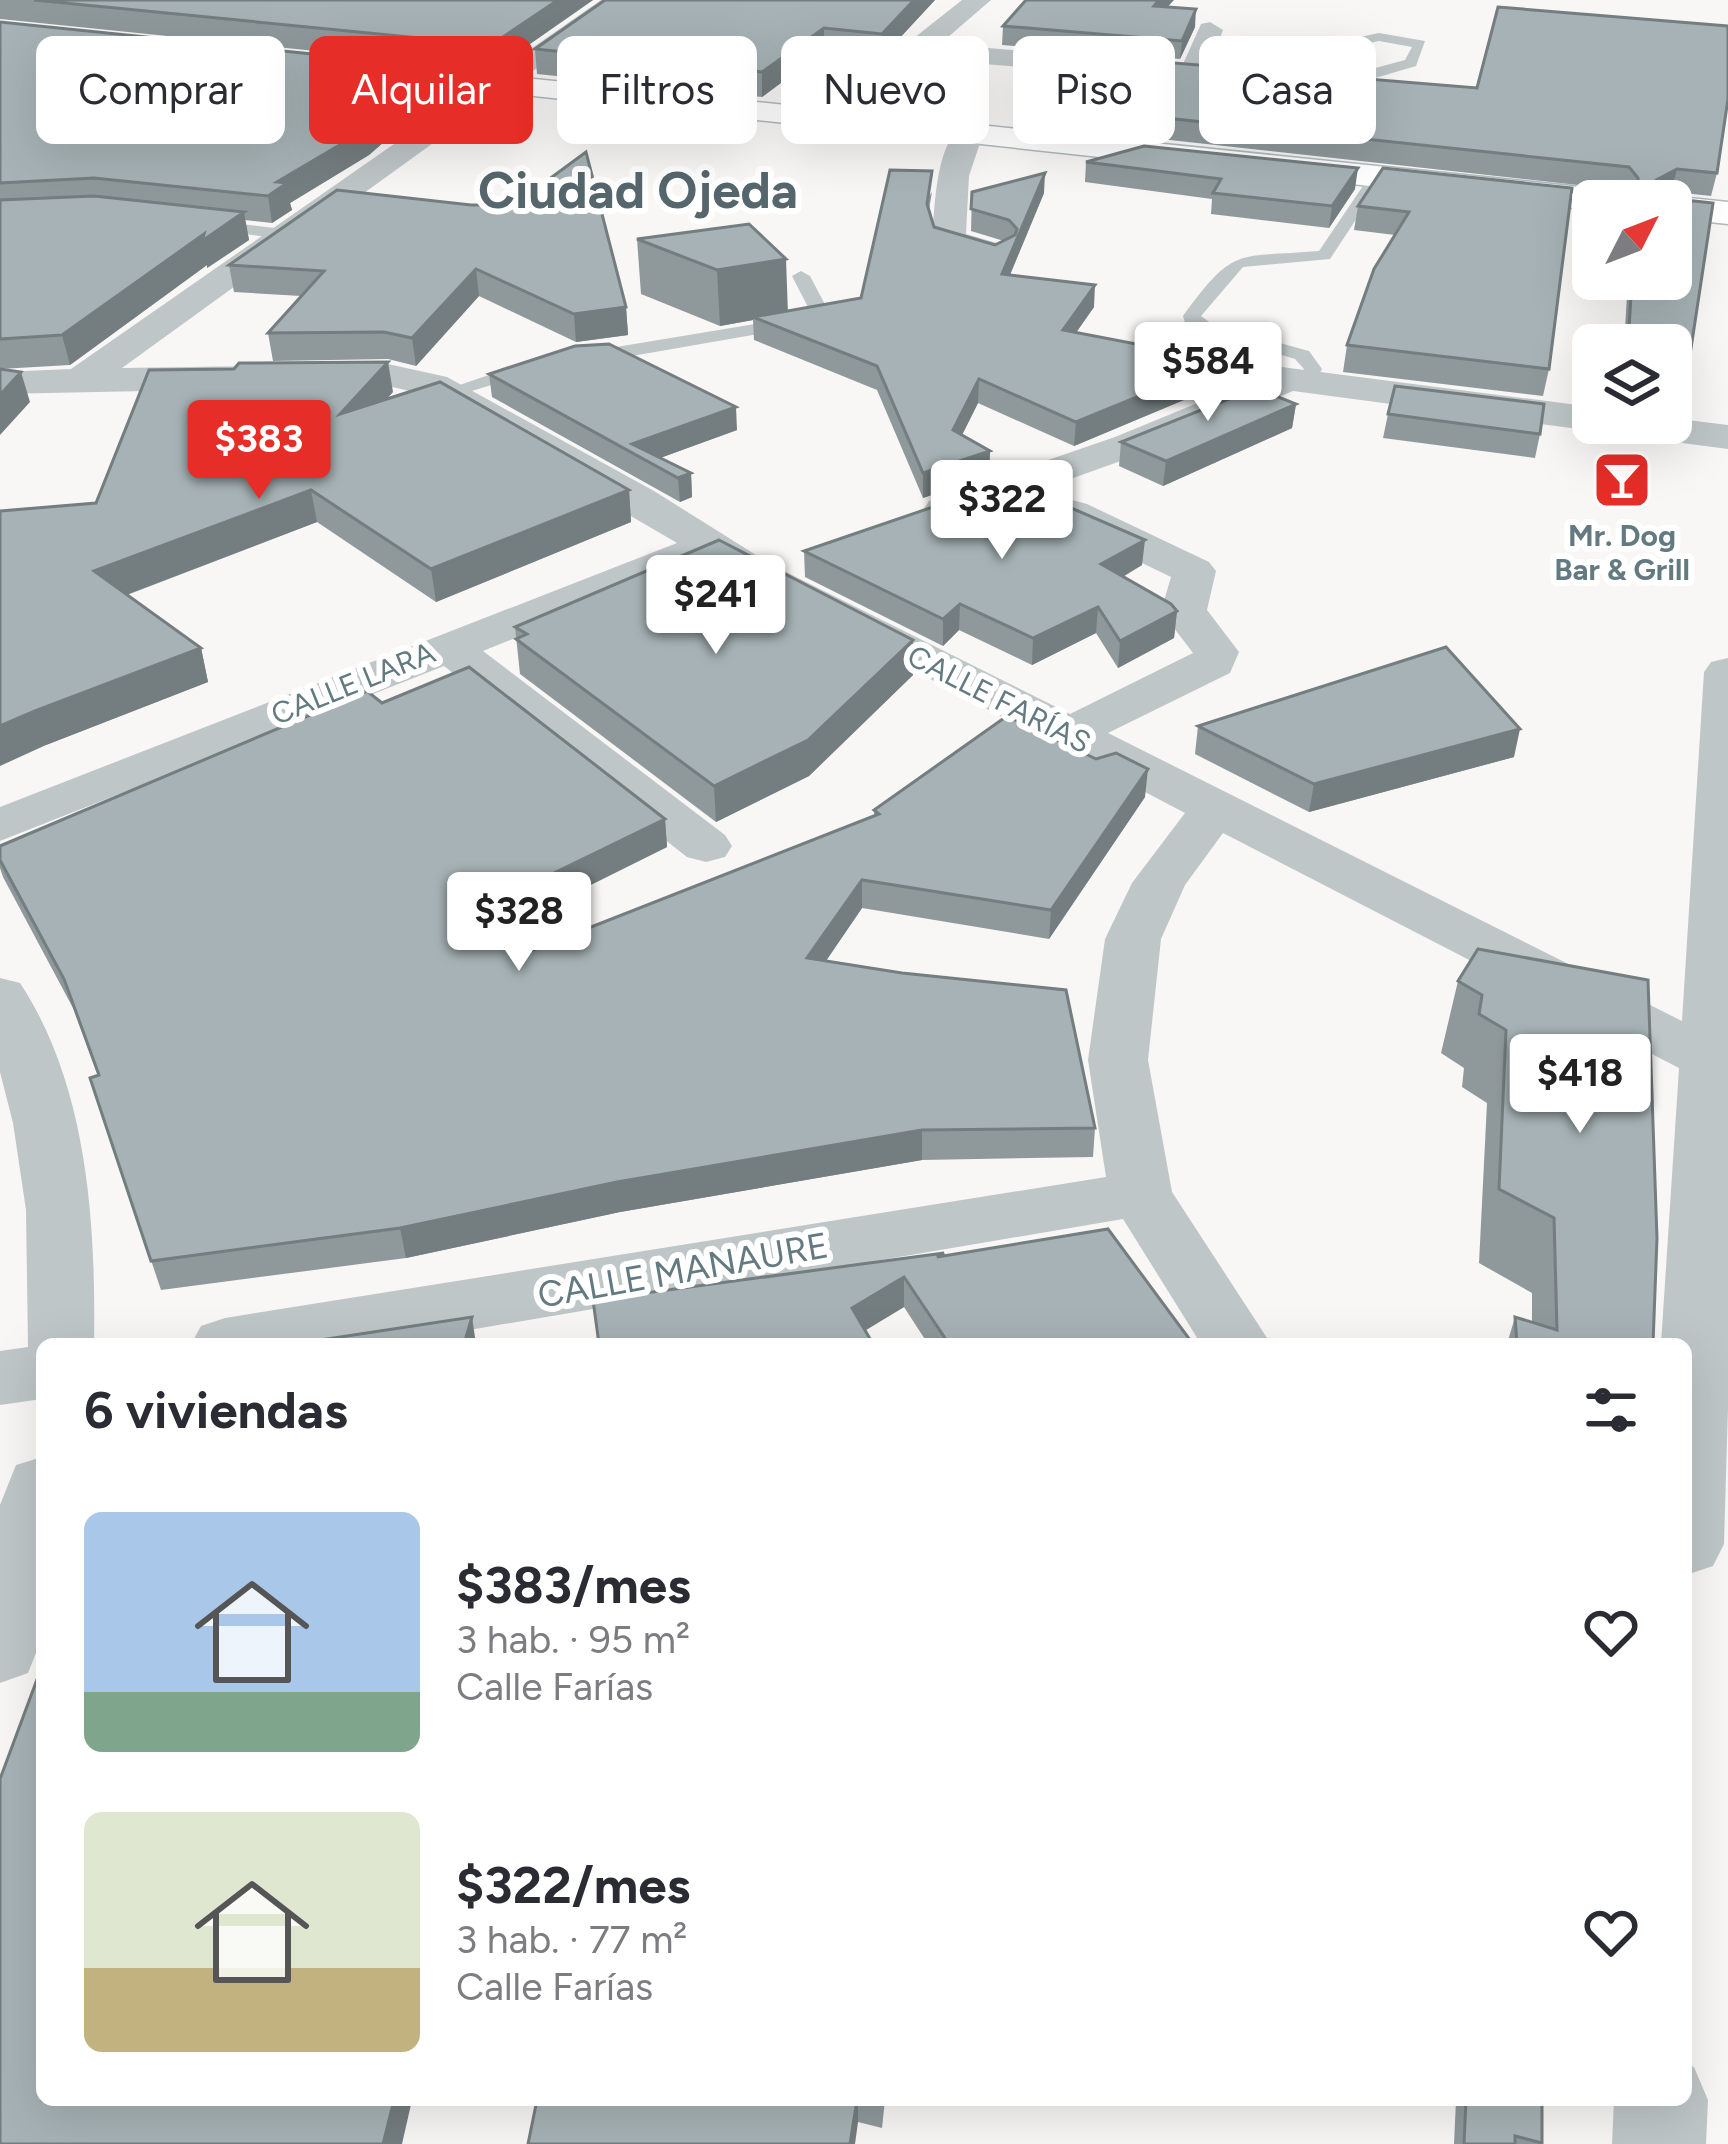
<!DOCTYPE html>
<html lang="es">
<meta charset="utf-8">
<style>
body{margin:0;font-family:Figtree,sans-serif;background:#f7f7f7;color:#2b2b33;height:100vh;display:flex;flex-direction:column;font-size:45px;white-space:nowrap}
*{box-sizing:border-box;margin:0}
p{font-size:39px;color:#7c7c81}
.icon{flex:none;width:66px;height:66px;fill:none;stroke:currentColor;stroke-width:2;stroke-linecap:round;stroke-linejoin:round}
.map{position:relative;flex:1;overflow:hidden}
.side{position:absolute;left:36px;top:1338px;width:1656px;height:768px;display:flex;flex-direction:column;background:#fff;border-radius:18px;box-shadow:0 12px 48px #0002}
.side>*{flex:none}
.guide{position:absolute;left:36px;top:36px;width:1656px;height:108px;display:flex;gap:24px}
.needle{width:78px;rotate:48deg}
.buttons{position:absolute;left:1572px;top:180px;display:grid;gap:24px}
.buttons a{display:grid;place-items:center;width:120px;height:120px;border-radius:18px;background:#fff;box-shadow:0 12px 48px #0002;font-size:60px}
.price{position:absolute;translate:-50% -102px;padding:0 27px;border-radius:12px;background:#fff;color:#222;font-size:39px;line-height:78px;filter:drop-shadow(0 3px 6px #0008)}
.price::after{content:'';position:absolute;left:50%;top:72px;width:36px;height:27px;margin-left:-18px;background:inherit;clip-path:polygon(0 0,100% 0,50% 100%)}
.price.active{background:#e62d28;color:#fff}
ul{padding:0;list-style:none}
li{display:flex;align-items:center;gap:36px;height:300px;padding:0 48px}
li span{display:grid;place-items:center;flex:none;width:336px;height:240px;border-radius:18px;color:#555}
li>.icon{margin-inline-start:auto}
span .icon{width:144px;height:144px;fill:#fffc;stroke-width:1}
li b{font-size:51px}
h2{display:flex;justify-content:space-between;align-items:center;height:144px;padding:0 48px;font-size:51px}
.pill{padding:0 42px;border-radius:18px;background:#fff;box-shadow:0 12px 48px #0002;font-size:42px;line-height:108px}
.pill.active{background:#e62d28;color:#fff}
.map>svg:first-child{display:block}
</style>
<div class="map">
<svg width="1728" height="2144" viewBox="0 0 1728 2144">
<rect width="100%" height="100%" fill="#f8f7f5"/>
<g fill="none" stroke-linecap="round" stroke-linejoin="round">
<g stroke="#b1babd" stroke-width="3">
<g id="secondary">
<path d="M350,60L1610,190L1622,194L1628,201H1593V210L339,75L335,69L339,63Z"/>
<path d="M1671,196L1728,202V224L1671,218V201H1657Z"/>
</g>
</g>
<g fill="#bfc6c8" fill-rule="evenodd">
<path d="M1379,33L1425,41L1416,66L1358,83L1320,85L1355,38ZM1379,41L1412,47L1405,60L1342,77L1365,44Z"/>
<path d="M1371,174L1384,177L1330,259L1243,267L1201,316L1212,324L1309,351L1322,369L1313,387L1297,383L1304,369L1295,359L1186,326L1183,316C1235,245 1236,258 1319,251Z"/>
<path d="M206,220L283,229L291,234L283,239L200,228L198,225Z"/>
<path d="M801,271L810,276L829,312L815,324L592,363L583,357L592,351L804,316L810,311L792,276Z"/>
<path d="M527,362L536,368L534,372L449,398L439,392Z"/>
</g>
<g fill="#bfc6c8" fill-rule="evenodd">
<path d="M601,0H631L122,368L388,364L447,377L654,491L772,565L1070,714L1193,653L1161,611L1171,577L1057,522L1051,513L1057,504L1072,500L1087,504L1209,562L1216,571L1207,610L1239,652L1230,673L1108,733L1682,1021L1704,672L1711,662L1728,658V1407L1724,1544L1713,1566L1686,1575V1344H1661L1679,1068L1223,833L1185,885L1161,939L1148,1060L1172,1192L1271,1344H1201L1123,1219L387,1344H191L201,1326L225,1318L1106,1177L1088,1060L1105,939L1132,883L1185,813L706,561L483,651L725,835L732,846L725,857L706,862L687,857L444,666L0,841V807L677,543L422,394L388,386L0,394V372L71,369Z"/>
<path d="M962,0H991L940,44L1183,64L1201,24L1210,22L1223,30L1207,73L1193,81L922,59L838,126H818L813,120L818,114Z"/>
<path d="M968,125L983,134L969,176L966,234L1007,246L1012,253L995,263L937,246L932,239C935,211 935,133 968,125Z"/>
<path d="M1251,363L1593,407V423H1671V418L1728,425V449L1621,435L1605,428L1593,431L1293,391L1143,453L959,519L944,523L929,519L923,510L929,501L1115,437L1244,384L1232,374L1238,366Z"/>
<path d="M0,978L20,983C88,1086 96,1225 94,1344H42V1399L0,1405V1351L28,1347L26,1210L13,1123L0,1072Z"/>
<path d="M42,1457V1638L28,1673L0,1683V1505L16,1465Z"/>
<path d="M1686,2064L1694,2067L1708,2100L1706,2144H1612L1614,2100H1686Z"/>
</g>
<use href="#secondary" fill="#fff" fill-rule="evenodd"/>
</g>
<g fill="#8f999c">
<path d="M0,0H593L494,69L0,19Z"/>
<path d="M935,0L882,57L824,51L762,97L537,74L535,49Z"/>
<path d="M1168,7L1195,27L1180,59L1002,45L1003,26Z"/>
<path d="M0,22L441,92L369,155L290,203L292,210L272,223L245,220L249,240L207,268V265L70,365L0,369Z"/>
<path d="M1062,107L1717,173L1711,196L1674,192L1685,388L1679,414H1671V345H1624L1628,279H1671V201H1633L1623,190L1061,128Z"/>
<path d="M1086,162L1355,189L1329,228L1211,214L1212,199L1085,182Z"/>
<path d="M1383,168L1549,369L1543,396L1343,372L1347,345L1395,235L1354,230L1358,206Z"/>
<path d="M337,190L626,307L628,335L576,342L479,296L416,366L388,359L273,361L268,333L301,296L234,292L229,265Z"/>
<path d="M932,192L929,210L934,227L995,245L1004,241L971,231L972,192L1044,193L1010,275L1094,307L1076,332L1225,361L1222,384L1074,446L978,403L962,435L990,451L989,475L923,498L877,390L754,340L753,320L720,326L641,294L637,239L749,224L788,311L861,298Z"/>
<path d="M489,374L737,430L660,458L691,473L692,497L680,502L492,397Z"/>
<path d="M393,392L386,399L629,490L631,522L436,602L317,522L127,595L201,648L208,682L46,745L96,503Z"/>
<path d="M1296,404L1292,428L1163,486L1119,466L1121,442Z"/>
<path d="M1388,414L1540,434L1535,458L1383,438Z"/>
<path d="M804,551L1142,565L1123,577L1177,611L1174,638L1118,668L1096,633L1032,665L959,630L943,646L805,577Z"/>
<path d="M515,627L913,675L809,776L716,822L520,674Z"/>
<path d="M382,703L665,819L667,847L517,922L530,951L874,816V810L1145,797L1049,939L862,908L826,961L1095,1128L1093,1157L922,1160L620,1212L406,1258L161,1290L90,1078L98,1076L73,1008L3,877L0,868V846Z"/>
<path d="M1198,726L1514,757L1309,812L1195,754Z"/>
<path d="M1478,949L1653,1344H1507L1515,1317L1532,1322V1293L1479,1263L1487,1103L1462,1087L1464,1068L1441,1053L1458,981Z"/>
<path d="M944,1253V1256L1193,1344H928L904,1307L865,1330L873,1344H599L593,1300Z"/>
<path d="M537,2100H885L882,2128L858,2122Z"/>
<path d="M1456,2100H1542L1541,2144H1454Z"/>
</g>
<g fill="#747d7f">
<path d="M558,0H593L494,69L491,45Z"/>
<path d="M914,0H935L882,57V34Z"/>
<path d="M1159,0H1174L1152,24L1154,6Z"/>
<path d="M1196,9L1195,27L1180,59L1182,41Z"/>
<path d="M824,28V51L762,97V72Z"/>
<path d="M438,67L441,92L369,155L290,203L292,210L272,223L268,196L277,182Z"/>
<path d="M1358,168L1355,189L1329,228L1332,206Z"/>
<path d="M1677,169L1671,192L1658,179Z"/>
<path d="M1045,173L1044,193L1001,296L1002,274Z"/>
<path d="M244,212L249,240L207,268V265L70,365L62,335L204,234Z"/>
<path d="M786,259L788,314L753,317V320L720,326L717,270Z"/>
<path d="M476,269L479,296L416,366L412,338Z"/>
<path d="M1095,285L1094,307L1062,353L1063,330Z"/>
<path d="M626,307L628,335L576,342L574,314Z"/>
<path d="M1225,361L1222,384L1074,446L1076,422Z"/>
<path d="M388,362L393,392L345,445L340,414Z"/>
<path d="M21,372L30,402L0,435V395Z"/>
<path d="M979,379L978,403L952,455L953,430Z"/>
<path d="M1296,404L1292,428L1163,486L1166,461Z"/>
<path d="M736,407L737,430L649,462L632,444Z"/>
<path d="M990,451L989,475L923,498V473Z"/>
<path d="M691,473L692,497L680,502L678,478Z"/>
<path d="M311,490L317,522L102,604L94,571Z"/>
<path d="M629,490L631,522L436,602L431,569Z"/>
<path d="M1145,540L1142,565L1099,590L1101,564Z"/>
<path d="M960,604L959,630L943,646V619Z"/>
<path d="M1098,607L1096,633L1032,665L1033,638Z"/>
<path d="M1177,611L1174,638L1118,668L1120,641Z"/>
<path d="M913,640V675L809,776L716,822L714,786Z"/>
<path d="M201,648L208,682L46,745L0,766V726L35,711Z"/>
<path d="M1520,729L1514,757L1309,812L1314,784Z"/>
<path d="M1148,769L1145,797L1049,939L1051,910Z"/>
<path d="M665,819L667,847L509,925L505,897Z"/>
<path d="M862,880V908L808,987L807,958Z"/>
<path d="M922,1130V1160L620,1212L406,1258L400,1228L617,1182Z"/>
<path d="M904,1277V1307L853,1338L852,1308Z"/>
<path d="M472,1317L476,1344H464Z"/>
<path d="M394,2100H412L402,2144H383Z"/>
<path d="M858,2100V2122L855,2144H850Z"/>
</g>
<g fill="#a6b2b5" stroke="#747d7f" stroke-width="3">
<path d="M34,0H558L491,45Z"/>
<path d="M605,0H914L882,34L824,28L762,72L535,49Z"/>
<path d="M1026,0H1159L1154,6L1196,9L1182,41L1003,26Z"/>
<path d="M1498,7L1728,26V99L1717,173L1677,169L1658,179L1672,183L1676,199L1713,203L1685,388L1671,387V345H1628L1632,279H1671V201H1637L1638,178L1629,167L1062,107L1101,57L1477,88Z"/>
<path d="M0,22L438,67L365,130L277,182L287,183L268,196L94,178L0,183Z"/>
<path d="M1144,146L1358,168L1332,206L1213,193L1221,179L1086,162Z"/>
<path d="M586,152L626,307L574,314L476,269L412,338L384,332L268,333L324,271L229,265L337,190L471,205H538L541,185Z"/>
<path d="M1383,168L1572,188L1549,369L1347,345L1374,269L1409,212L1358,206Z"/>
<path d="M890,170L932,171L927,204L934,227L995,245L1015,235L1017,229L1009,220L971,209L972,192L1045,173L1002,274L1095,285L1063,330L1225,361L1076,422L979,379L953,430L990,451L923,473L877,366L753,317L861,298Z"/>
<path d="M94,196L244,212L202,241L204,234L62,335L0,339V200Z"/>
<path d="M749,224L786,259L717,270L637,239Z"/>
<path d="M609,344L736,407L632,444L691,473L678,478L489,374L575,346Z"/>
<path d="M388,362L340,414L440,382L629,490L431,569L311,490L94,571L201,648L35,711L0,726V511L96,503L149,370L234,369L239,363Z"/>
<path d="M0,369L21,372L0,395Z"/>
<path d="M1395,386L1544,404L1540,434L1388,414Z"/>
<path d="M1256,388L1296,404L1166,461L1121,442Z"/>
<path d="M1009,481L1145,540L1101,564L1171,604L1177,611L1120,641L1098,607L1033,638L960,604L943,619L804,551Z"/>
<path d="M719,540L913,640L808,740L714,786L516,639L527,634L515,627Z"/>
<path d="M1446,647L1520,729L1314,784L1198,726Z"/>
<path d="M469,667L665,819L505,897L530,951L879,814L874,810L1007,716L1096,759L1116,753L1148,769L1051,910L862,880L807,958L902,973L1066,990L1095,1128L922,1130L617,1182L400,1228L151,1261L90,1078L99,1075L64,979L0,860V846L367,691L382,703Z"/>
<path d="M1478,949L1648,980L1657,1238L1653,1344H1517L1515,1317L1557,1330L1554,1218L1499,1189L1506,1030L1479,1014L1482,995L1458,981Z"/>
<path d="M1108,1229L1193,1344H949L904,1277L852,1308L873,1344H599L593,1300L944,1253L937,1257Z"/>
<path d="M472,1317L464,1344H294Z"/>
<path d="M42,1666V2100H394L383,2144H0V1779Z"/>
<path d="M537,2100H857L850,2144H528Z"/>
<path d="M1466,2100H1542V2143L1515,2136V2144H1464Z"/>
</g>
<defs>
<g id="bar-square" transform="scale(3)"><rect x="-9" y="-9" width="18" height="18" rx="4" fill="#e62d28" stroke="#fff"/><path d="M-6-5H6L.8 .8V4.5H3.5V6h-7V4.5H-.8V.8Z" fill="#fff"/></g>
</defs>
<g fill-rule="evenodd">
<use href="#bar-square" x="1622" y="480"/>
</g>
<g text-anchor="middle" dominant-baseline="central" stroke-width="12" stroke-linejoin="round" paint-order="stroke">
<g font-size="30" font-weight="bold" fill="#637a81" stroke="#fff">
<text x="1622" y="535">Mr. Dog<tspan x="1622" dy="34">Bar &amp; Grill</tspan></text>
</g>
<g font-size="30" fill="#637a81" stroke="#fff">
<text transform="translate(353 683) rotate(-22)">CALLE LARA</text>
<text transform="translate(999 699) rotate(27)">CALLE FARÍAS</text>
</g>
<g font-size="36" fill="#637a81" stroke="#fff">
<text transform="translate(683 1270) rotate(-10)">CALLE MANAURE</text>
</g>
<g font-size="51" font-weight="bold" fill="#55666c" stroke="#fff">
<text x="638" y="190">Ciudad Ojeda</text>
</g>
</g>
</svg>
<div class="buttons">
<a><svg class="needle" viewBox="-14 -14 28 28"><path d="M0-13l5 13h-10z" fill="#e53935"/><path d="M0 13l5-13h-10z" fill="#7c7c81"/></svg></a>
<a><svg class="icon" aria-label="layers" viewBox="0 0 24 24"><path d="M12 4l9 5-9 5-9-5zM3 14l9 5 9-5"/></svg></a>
</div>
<b class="price" style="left:1208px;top:424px">$584</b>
<b class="price active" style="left:259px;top:502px">$383</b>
<b class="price" style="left:1002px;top:562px">$322</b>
<b class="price" style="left:716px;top:657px">$241</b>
<b class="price" style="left:519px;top:974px">$328</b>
<b class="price" style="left:1580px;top:1136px">$418</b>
<div class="guide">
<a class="pill">Comprar</a>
<a class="pill active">Alquilar</a>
<a class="pill">Filtros</a>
<a class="pill">Nuevo</a>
<a class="pill">Piso</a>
<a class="pill">Casa</a>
</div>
<section class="side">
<h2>6 viviendas<svg class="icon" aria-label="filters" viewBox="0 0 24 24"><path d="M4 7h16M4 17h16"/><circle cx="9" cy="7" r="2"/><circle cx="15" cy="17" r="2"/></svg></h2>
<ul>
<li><span style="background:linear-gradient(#a9c7e8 75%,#7fa58c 0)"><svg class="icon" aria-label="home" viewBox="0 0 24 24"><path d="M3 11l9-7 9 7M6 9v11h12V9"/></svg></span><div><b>$383/mes</b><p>3 hab. · 95 m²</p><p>Calle Farías</p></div><svg class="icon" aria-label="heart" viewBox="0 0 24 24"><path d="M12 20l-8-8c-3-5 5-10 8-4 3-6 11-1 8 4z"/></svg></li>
<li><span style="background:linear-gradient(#dfe7d0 65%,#c2b280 0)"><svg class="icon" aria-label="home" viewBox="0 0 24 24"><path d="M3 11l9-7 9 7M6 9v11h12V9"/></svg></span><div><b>$322/mes</b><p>3 hab. · 77 m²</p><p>Calle Farías</p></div><svg class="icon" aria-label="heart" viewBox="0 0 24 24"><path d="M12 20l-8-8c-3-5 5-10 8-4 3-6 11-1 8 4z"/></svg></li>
</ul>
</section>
</div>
